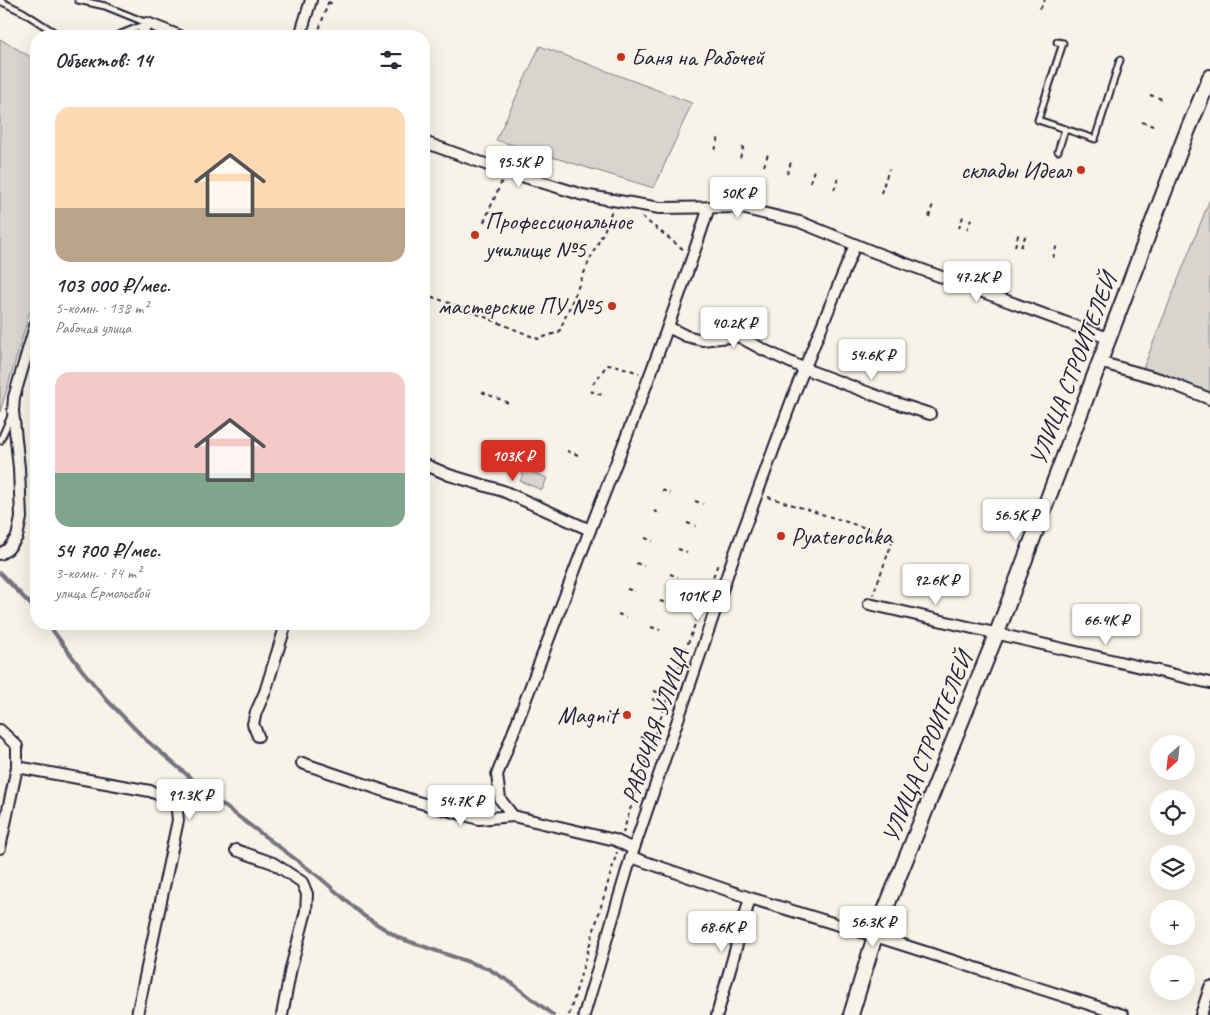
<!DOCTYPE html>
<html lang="ru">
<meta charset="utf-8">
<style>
body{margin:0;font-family:Caveat,sans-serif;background:#f7f7f7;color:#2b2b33;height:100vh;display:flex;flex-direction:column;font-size:19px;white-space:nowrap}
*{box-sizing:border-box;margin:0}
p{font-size:16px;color:#7c7c81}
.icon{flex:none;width:28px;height:28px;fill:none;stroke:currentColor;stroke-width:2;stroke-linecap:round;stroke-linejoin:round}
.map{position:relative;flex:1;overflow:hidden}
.side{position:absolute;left:30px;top:30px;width:400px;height:600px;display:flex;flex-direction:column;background:#fff;border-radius:20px;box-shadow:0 5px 20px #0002}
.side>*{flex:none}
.needle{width:32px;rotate:207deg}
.buttons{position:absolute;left:1150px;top:735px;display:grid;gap:10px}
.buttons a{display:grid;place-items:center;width:45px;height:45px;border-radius:50%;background:#fff;box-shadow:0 5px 20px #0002;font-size:25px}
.price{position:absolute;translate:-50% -42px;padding:0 11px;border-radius:5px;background:#fff;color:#222;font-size:16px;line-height:32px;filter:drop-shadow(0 1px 2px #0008)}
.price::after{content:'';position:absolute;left:50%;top:30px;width:15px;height:11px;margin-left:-8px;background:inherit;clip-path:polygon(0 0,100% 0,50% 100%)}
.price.on{background:#d93025;color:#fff}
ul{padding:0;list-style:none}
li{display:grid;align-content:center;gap:10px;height:265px;padding:0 25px}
li span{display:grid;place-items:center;height:155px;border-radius:15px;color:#555}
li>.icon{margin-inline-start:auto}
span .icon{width:90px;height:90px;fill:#fffc;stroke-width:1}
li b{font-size:21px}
h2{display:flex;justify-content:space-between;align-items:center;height:60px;padding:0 25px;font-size:21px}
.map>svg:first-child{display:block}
</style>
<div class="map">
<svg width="1210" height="1015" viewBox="0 0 1210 1015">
<rect width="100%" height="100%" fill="#f7f3e8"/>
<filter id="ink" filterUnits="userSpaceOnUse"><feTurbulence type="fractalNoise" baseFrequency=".02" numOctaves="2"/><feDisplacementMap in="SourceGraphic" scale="10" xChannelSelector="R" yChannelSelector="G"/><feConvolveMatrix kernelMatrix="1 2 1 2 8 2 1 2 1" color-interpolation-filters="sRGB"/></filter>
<g filter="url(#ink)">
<g fill="#d8d5cf" stroke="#7d7c85">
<path d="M0,39L36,60V292L0,412Z"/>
<path d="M540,46L692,103L654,188L496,140Z"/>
<path d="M1210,199V395L1142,371Z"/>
<path d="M525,469L547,478L542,490L520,481Z"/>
</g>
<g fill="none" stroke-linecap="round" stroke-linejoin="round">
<g stroke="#76747f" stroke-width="4">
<path d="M0,573L36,610"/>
<path d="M48,624L82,670L107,700L145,739L219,802L318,876L364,916L399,938L489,969L513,984L553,1015"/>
</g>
<g stroke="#22223b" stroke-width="9">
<g id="lane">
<path d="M78,0L105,6L147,23"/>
<path d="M0,1L23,12L60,36"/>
<path d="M116,36L146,24"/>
<path d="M1057,42L1063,43L1038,120L1095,139L1120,60"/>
<path d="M1058,151L1065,129"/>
<path d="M0,441L11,416"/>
</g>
</g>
<g stroke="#22223b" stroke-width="14">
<g id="street">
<path d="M141,36L147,23L180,36"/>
<path d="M300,36L311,0"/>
<path d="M424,142L499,169L583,195L660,208L737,207L800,222L871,251L1108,338"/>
<path d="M668,327L686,336L702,340L738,336L764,350L805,369L893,402L930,414"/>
<path d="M1099,362L1160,379L1210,399"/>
<path d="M424,464L449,475L503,491L590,530"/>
<path d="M0,554L8,549L17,537L21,518L19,468L13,411L14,397L36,323"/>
<path d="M869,604L1210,683"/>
<path d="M0,730L17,746V767L0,848"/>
<path d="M258,736L253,724L256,712L265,692L286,624"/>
<path d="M302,763L414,801L479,819L513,816L615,840L633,849"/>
<path d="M17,767L150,791L176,802L178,820L137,1015"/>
<path d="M513,816L500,799L497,775C528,693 559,612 590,530C632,423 674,316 709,207"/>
<path d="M236,850L273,863L302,882L307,894L306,911L291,968L282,1015"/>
<path d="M631,857L750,898L875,936L1123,1015"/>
<path d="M584,1015L631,857L732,561L796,389L855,245"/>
<path d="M717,1015L750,898"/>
<path d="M1201,1015L1210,987"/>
</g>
</g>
<g stroke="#22223b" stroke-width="18">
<path id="secondary" d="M851,1015L875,936L888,903L997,633L1185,137L1210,77"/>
</g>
<g stroke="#22223b" stroke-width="2" stroke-dasharray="4 4" stroke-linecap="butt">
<path d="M328,2L333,4"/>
<path d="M1040,9L1045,0"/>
<path d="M317,36L329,0"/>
<path d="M1150,95L1162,99"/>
<path d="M1142,122L1153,126"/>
<path d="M715,150L719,137"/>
<path d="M740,158L744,145"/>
<path d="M764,166L768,154"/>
<path d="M787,174L791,162"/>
<path d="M810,182L814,170"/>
<path d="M834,190L838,178"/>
<path d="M881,193L889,169"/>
<path d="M642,217L684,250"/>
<path d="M929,217L933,204"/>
<path d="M484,222L502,181"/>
<path d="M959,228L964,214"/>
<path d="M967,230L972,216"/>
<path d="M1015,246L1019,232"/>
<path d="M1021,247L1026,234"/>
<path d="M1053,258L1057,244"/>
<path d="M424,294L463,308L538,339L559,332L590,259L605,229L612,210"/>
<path d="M593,384L607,365L618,366L639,373"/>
<path d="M590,391L602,395"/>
<path d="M482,392L511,404"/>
<path d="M567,451L578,455"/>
<path d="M662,490L670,493"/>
<path d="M768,497L894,537L873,595"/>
<path d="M695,501L703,504"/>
<path d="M654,511L662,514"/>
<path d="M687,523L696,526"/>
<path d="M645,538L653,541"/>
<path d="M678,549L687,552"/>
<path d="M636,563L644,566"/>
<path d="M670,574L678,577"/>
<path d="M627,589L635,591"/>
<path d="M660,601L669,604"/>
<path d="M618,614L626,617"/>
<path d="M651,627L660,630"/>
<path d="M654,691L669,696"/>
<path d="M652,699L666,704"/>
<path d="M641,737L653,741"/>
<path d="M623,833C650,742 684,653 718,564"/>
<path d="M569,1015L617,852"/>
</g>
<use href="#lane" stroke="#f7f3e8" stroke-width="5"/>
<use href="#street" stroke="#f7f3e8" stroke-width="10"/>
<use href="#secondary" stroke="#f7f3e8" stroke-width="14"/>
</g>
</g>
<g fill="#c8321e" stroke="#f7f3e8" stroke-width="2">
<circle cx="621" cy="57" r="5"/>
<circle cx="1081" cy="170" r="5"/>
<circle cx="475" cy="235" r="5"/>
<circle cx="612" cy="306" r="5"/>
<circle cx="781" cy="536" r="5"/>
<circle cx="627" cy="715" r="5"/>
</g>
<g text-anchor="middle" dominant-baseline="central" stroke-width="4" stroke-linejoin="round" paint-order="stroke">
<g font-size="24" fill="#22223b" stroke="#f7f3e8" text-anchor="start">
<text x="631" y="57">Баня на Рабочей</text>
<text x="1071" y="170" text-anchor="end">склады Идеал</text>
<text x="485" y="221">Профессиональное<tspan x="485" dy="28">училище №5</tspan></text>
<text x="602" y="306" text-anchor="end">мастерские ПУ №5</text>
<text x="791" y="536">Pyaterochka</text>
<text x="617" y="715" text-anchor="end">Magnit</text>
</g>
<g font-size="24" fill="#22223b" stroke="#f7f3e8">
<text transform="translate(1073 369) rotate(-69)">УЛИЦА СТРОИТЕЛЕЙ</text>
<text transform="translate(655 726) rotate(-71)">РАБОЧАЯ УЛИЦА</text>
<text transform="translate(927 747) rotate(-68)">УЛИЦА СТРОИТЕЛЕЙ</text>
</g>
</g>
</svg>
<div class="buttons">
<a><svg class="needle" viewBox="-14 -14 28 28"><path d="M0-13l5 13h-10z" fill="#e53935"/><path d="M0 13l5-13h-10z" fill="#7c7c81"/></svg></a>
<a><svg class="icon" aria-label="locate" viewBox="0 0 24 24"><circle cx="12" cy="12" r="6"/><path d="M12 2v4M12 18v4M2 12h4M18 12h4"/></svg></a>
<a><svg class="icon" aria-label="layers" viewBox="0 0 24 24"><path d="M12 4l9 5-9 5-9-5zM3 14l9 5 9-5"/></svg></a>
<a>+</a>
<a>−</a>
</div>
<b class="price" style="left:519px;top:188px">95.5K ₽</b>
<b class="price" style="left:738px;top:219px">50K ₽</b>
<b class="price" style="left:977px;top:303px">47.2K ₽</b>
<b class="price" style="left:734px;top:349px">40.2K ₽</b>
<b class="price" style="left:872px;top:381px">54.6K ₽</b>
<b class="price on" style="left:513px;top:482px">103K ₽</b>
<b class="price" style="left:1016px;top:541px">56.5K ₽</b>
<b class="price" style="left:936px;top:606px">92.6K ₽</b>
<b class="price" style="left:698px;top:622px">101K ₽</b>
<b class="price" style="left:1106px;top:646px">66.4K ₽</b>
<b class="price" style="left:190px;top:821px">91.3K ₽</b>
<b class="price" style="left:461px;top:827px">54.7K ₽</b>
<b class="price" style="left:873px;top:948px">56.3K ₽</b>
<b class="price" style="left:722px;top:953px">68.6K ₽</b>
<section class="side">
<h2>Объектов: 14<svg class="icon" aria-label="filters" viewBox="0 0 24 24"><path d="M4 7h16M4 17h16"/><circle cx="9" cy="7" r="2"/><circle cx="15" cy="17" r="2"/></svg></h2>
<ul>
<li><span style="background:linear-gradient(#ffd9b3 65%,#b9a48a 0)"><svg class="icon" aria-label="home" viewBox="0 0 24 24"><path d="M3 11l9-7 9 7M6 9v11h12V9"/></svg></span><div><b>103 000 ₽/мес.</b><p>5-комн. · 138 m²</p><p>Рабочая улица</p></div></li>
<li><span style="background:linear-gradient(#f6c9c9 65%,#7fa58c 0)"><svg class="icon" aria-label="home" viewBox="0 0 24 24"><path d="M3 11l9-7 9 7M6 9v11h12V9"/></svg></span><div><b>54 700 ₽/мес.</b><p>3-комн. · 74 m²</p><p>улица Ермольевой</p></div></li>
</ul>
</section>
</div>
